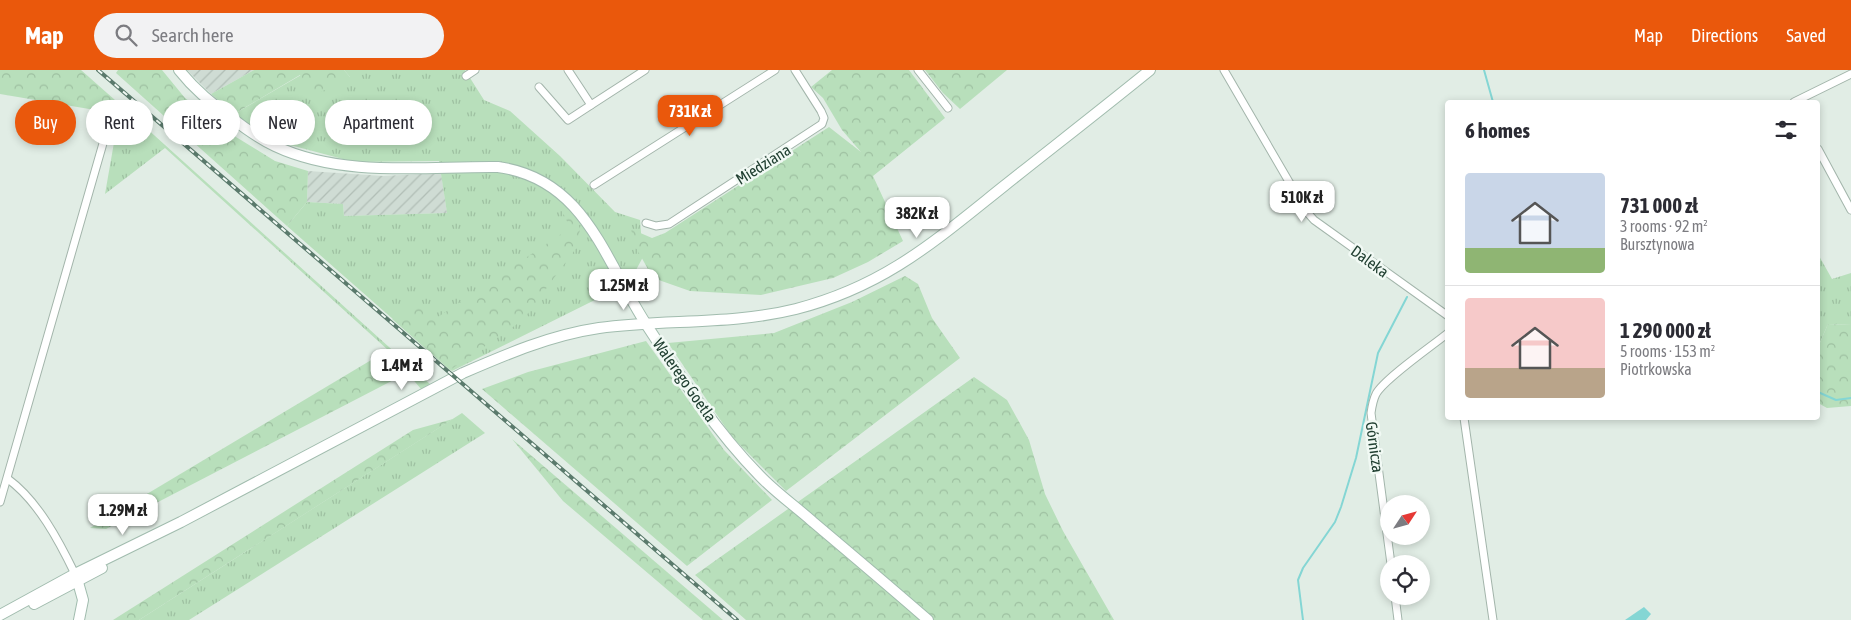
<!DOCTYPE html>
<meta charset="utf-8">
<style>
body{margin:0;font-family:"Asap Condensed",sans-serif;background:#f2f2f3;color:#2b2b33;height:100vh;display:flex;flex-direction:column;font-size:19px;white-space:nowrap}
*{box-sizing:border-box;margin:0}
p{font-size:16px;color:#7c7c81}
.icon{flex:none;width:28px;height:28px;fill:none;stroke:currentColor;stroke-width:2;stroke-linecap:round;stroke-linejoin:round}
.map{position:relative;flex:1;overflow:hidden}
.drawer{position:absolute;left:1445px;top:30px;width:375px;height:320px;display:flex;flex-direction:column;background:#fff;border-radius:5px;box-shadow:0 2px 8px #0003}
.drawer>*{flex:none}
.hud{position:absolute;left:15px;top:30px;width:475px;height:45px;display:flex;gap:10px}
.needle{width:32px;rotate:54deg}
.fabs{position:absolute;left:1380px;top:425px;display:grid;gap:10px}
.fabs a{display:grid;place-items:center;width:50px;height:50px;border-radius:50%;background:#fff;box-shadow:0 2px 8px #0003;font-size:25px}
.price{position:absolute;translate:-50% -42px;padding:0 11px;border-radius:10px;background:#fff;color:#222;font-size:16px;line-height:32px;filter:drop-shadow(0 1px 2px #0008)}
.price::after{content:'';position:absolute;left:50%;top:30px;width:15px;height:11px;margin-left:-8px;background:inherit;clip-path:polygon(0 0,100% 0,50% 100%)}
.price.on{background:#ea580c;color:#fff}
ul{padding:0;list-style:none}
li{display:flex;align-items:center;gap:15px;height:125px;padding:0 20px}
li+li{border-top:1px solid #e1e1e2}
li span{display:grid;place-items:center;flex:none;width:140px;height:100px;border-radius:5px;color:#555}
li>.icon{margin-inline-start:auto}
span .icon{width:60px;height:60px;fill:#fffc;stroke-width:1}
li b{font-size:21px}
h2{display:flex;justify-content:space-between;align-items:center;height:60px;padding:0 20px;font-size:21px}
.chip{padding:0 18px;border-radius:22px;background:#fff;box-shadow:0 2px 8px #0003;font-size:18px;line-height:45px}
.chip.on{background:#ea580c;color:#fff}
header{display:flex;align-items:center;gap:30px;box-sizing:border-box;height:70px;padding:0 25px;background:#ea580c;color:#fff}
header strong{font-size:24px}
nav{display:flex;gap:28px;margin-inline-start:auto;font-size:18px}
.search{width:350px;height:45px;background:#f2f2f3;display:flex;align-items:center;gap:12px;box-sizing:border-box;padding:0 18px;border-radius:28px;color:#7c7c81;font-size:19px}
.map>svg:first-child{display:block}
</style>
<header>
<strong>Map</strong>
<div class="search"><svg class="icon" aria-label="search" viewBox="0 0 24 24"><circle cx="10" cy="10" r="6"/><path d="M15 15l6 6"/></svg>Search here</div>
<nav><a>Map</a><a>Directions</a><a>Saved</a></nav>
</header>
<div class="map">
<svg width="1851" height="550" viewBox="0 0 1851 550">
<defs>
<pattern id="industrial-furrows" width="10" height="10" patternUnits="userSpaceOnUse" patternTransform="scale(1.25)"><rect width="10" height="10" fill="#cfdcd4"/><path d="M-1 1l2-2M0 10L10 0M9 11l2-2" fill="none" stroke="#b1beb6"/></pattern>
<pattern id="grass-tufts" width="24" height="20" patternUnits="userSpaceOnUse" patternTransform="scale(1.25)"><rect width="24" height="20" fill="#b8dfbb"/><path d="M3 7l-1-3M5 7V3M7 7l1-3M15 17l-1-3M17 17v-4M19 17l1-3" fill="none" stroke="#9ec0a1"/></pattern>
<pattern id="forest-crowns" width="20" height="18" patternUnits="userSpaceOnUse" patternTransform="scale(1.25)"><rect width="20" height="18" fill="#b8dfbb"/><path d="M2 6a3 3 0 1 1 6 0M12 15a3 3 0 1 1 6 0" fill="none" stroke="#9ec0a1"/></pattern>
</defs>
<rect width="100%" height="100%" fill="#e1ede5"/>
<g fill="url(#industrial-furrows)">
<path d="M187,0H254L211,24Z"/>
<path d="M308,101L383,106L441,103L447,143L344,146L343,134L307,132Z"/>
</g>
<g fill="url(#grass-tufts)">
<path d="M344,0H465L484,30L510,41L560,86L615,142L640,150L643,187L629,213L452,301L287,156L307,132L343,134L344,146L447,143L439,91L354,92L275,71L234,44L301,5L350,7Z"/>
<path d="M124,38L430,314L421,319L388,280L165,78L105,124L119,44Z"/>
<path d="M1818,184L1832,209L1851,203V255L1828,254L1818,277Z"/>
<path d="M462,343L485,363L189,550H139Z"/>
</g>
<g fill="url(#forest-crowns)">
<path d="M0,0H81L124,38L119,44L0,24Z"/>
<path d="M118,0H162L185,28L236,67L275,91L308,101L307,132L287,156L116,3Z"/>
<path d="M254,0H344L350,7L315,25L300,5L234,44L211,24Z"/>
<path d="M832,0H909L945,48L873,106L903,171L868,192L833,208L761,225L690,221L653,208L635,176L631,159L652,168L665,163L829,57L861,82L842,60L823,28L811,17Z"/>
<path d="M925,0H1007L960,39L943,23Z"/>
<path d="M554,123L578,153L580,159L577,177L523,250L450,300L392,249L415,235L438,247L570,158Z"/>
<path d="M905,206L918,214L932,248L960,288L786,421L732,367L668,273L774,263L852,232Z"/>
<path d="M1828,254L1851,255V336L1827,338L1818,333V277Z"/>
<path d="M646,271L724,380L772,430L687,496L482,319L528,302Z"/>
<path d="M388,280L407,303L106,459L90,458Z"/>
<path d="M974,307L1007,330L1029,370L1045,424L1063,461L1114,550H746L695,505Z"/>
<path d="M453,349L139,550H113L413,360Z"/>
<path d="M512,369L723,550H703L563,431Z"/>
</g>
<path fill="#84d6d4" d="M1644,537L1651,544L1646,550H1625Z"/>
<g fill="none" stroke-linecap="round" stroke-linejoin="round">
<g stroke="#84d6d4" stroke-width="2">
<path d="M1484,0L1493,32"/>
<path d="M1818,322L1836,330L1851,328"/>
<path d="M1303,550L1298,510L1303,498L1335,452L1341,437L1356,388L1378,283L1407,227"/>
</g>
<g stroke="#a3b5ab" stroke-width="9">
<g id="street">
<path d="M568,0L591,35L645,0"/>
<path d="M918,0L948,38"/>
<path d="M1224,0L1306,141L1314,150L1448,246"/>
<path d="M466,6L475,0"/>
<path d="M539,17L568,50L591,35"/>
<path d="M1794,32L1851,4"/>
<path d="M1818,79L1851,140"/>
<path d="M594,115L775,0"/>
<path d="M646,153L656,156L669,154L822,54L824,48L821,41L795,0"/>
<path d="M1464,348L1493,550"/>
<path d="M8,409C38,431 59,471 75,504"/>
<path d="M0,432L110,49"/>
<path d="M1391,494L1371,343C1372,336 1373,330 1376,324C1384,309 1432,276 1448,263"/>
<path d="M1395,526L1398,550"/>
</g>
</g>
<g stroke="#a1bcae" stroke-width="12">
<g id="secondary">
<path d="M179,0C194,19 213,35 233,49C246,59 260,69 275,76C343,108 425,96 498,97C585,109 604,189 646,254C680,306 715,360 759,405C775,422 795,436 813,452C851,484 890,517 928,550"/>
<path d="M76,505L83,530L79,550"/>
<path d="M34,534L102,498"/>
<path d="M0,545L75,504L181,452L463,303C507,284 551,265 599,258C664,249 732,255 796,239C885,216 935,171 1004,116C1053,77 1102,39 1150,0"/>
</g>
</g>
<use href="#street" stroke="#fff" stroke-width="7"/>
<use href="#secondary" stroke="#fff" stroke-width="10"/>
<g stroke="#5a7a6c" stroke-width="4">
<path id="rail" d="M98,0L737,550"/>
</g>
<use href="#rail" stroke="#f1f9f4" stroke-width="2" stroke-dasharray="5.5" stroke-linecap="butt"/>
</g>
<g text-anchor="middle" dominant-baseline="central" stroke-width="5" stroke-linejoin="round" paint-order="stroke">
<g font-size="16" fill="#203f31" stroke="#f1f9f4">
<text transform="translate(763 94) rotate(-32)">Miedziana</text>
<text transform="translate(1370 191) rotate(36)">Daleka</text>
<text transform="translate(685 310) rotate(55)">Walerego Goetla</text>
<text transform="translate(1375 377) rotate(82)">Górnicza</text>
</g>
</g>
</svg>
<div class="fabs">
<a><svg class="needle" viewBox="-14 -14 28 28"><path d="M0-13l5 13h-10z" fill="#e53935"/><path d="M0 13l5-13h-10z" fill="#7c7c81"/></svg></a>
<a><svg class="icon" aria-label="locate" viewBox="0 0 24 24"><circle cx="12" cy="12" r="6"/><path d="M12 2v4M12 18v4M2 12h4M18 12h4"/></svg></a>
</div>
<b class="price on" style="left:690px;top:67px">731K zł</b>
<b class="price" style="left:1302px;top:153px">510K zł</b>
<b class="price" style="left:917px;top:169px">382K zł</b>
<b class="price" style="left:624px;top:241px">1.25M zł</b>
<b class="price" style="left:402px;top:321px">1.4M zł</b>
<b class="price" style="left:123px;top:466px">1.29M zł</b>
<div class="hud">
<a class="chip on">Buy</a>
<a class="chip">Rent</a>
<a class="chip">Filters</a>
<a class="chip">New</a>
<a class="chip">Apartment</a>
</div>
<section class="drawer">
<h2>6 homes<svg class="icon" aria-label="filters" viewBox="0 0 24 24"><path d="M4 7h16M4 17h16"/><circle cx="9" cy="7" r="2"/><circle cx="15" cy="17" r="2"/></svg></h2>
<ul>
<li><span style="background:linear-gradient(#c9d6e8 75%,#8fb573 0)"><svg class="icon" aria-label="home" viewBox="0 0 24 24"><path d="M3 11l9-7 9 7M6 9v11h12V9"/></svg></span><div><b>731 000 zł</b><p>3 rooms · 92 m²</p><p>Bursztynowa</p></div></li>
<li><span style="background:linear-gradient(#f6c9c9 70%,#b9a48a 0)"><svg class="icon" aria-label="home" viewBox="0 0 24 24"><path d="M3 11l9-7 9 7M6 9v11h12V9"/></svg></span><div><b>1 290 000 zł</b><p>5 rooms · 153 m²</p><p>Piotrkowska</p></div></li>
</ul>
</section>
</div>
